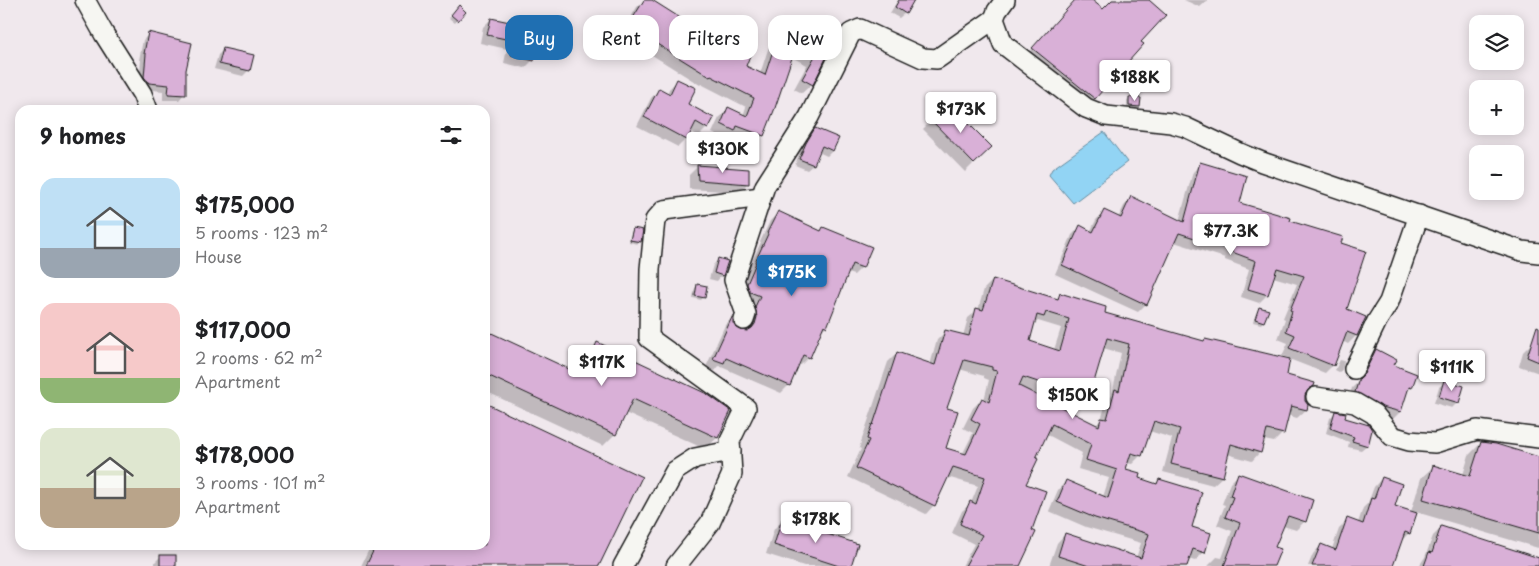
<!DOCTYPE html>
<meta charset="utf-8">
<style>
body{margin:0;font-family:"Playpen Sans",sans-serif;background:#f2f2f2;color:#202124;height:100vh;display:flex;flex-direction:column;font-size:19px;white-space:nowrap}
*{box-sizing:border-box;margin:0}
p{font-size:16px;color:#757577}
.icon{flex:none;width:28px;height:28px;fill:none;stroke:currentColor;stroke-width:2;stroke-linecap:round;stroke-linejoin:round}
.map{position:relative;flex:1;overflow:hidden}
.side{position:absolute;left:15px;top:105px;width:475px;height:445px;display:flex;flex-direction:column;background:#fff;border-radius:15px;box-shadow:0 2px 12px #0003}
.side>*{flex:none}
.top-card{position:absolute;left:505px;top:15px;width:475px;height:45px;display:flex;gap:10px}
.buttons{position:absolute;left:1469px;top:15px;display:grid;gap:10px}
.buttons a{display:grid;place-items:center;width:55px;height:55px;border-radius:10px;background:#fff;box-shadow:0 2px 12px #0003;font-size:25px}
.price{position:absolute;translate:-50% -42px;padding:0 11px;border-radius:5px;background:#fff;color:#222;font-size:16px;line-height:32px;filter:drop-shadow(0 1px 2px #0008)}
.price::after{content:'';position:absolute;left:50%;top:30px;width:15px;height:11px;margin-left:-8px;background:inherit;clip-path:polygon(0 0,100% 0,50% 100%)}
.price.active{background:#1f6fb2;color:#fff}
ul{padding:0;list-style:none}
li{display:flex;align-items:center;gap:15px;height:125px;padding:0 25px}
li span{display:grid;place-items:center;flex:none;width:140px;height:100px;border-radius:15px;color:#555}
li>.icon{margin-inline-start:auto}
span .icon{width:60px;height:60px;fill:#fffc;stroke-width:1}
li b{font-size:21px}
h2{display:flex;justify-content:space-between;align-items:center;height:60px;padding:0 25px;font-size:21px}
.pill{padding:0 18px;border-radius:15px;background:#fff;box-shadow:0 2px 12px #0003;font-size:18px;line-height:45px}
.pill.active{background:#1f6fb2;color:#fff}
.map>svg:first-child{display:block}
</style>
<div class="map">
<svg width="1539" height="566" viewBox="0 0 1539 566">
<rect width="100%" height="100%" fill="#f0e8ed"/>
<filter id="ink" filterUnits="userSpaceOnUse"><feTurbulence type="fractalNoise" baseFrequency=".02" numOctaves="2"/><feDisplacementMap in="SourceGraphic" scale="10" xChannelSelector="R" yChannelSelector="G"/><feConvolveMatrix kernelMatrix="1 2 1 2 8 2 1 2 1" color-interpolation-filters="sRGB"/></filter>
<g filter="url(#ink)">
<path fill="#92d4f4" stroke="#638a9e" d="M1104,132L1127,162L1073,203L1049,175L1052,169Z"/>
<g fill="#0003" fill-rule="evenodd">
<path d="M645,0H649L735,54L745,43L744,66L760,74L774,31L783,22L808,41L828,50L812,84L802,93L794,89L807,65L791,57L762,136L753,145L729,136L725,139L712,133L719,118L729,109L743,116L746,107L701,84L700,85L620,35L637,7Z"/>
<path d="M898,0H913L905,13L899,18L890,13Z"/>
<path d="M1076,0H1090L1103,11L1113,0H1147L1140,42L1142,44L1085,107L1024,58Z"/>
<path d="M1184,0H1208L1200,7Z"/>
<path d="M459,7L465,12L455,23L449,18Z"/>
<path d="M491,19L541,30L533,60L525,68L504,63L507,49L480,43L483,27Z"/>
<path d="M149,34L185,70L184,94L179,100H163V91L143,89L139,83L141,60H139L143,40Z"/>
<path d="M223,50L249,70L243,76L214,69L218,55Z"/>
<path d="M677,81L687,104L707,128L699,136L690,131L686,139L678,147L637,126L651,98L659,90L667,94L669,89Z"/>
<path d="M1130,98L1139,107L1136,109H1127V100Z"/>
<path d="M948,104L990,147L965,172L923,129Z"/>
<path d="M816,129L838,139L832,151L827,156L818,152L813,165L807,170L795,165L801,149Z"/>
<path d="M1201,164L1238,204L1340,244L1345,310L1356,336L1348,344L1342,341L1333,365L1325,373L1289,359L1285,376L1313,386L1304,394L1306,410L1297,418L1287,415L1282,434L1274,442L1264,440L1260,452L1252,461L1227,454L1222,477L1213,485L1163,472L1172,438L1149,431L1141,455L1132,464L1127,463L1125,470L1137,479L1155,485L1159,480L1190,528L1204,552L1195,561L1188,559L1186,566H1049L1057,543L1065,534L1136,558L1141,543L1086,527L1049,511L1058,490L1066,481L1103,497L1109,478L1078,469L1082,453L1046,434L1024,484L1019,566H962L974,544L952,533L962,511L971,503L978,486L947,477L934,505L926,514L848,477L861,449L859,448L888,362L897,353L930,365L937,340L946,331L963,336L968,318L978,310L984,289L993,280L1055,300L1061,295L1103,314L1204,342L1288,360L1289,358L1282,356L1288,343L1278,339L1285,319L1283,318L1297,284L1273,277L1267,295L1259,303L1241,297L1249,269L1225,260V258L1174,242L1146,304L1138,312L1055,274L1072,235L1080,227L1090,232L1096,220L1104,212L1118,218L1124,206L1132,198L1179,221L1193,172ZM1038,321L1061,328L1054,350L1028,342L1033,325ZM1103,348L1121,353L1112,395L1107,400L1101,420L1095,426L1028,392L1029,391L1080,408L1088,399ZM959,369L984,376V378L989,380L984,400L982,399L973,408L963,428L973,433L962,455L945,449L946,408Z"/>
<path d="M698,166L748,183L739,192L689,189V175Z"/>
<path d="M778,213L820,231L823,228L862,267L854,275L847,273L826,326L819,333L809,357L801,365L798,364L789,385L781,393L719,366L715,371L706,367L725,325L732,318L735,329L747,332L749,326L748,316L753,304L742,300L740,293L749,271L748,270L761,242H760L770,221Z"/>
<path d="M633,230L639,242L637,244L629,242L631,232Z"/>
<path d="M719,259L722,275L717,281L709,279L713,265Z"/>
<path d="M698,285L704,297L701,300L693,298L695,288Z"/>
<path d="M1259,308L1263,322L1261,324L1253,322L1257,311Z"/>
<path d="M485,331L577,374L585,356L597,344L729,411L717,438L705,449L625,413L615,434L603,446L485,391Z"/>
<path d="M1532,343L1539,346V373L1519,366L1523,352Z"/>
<path d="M1376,351L1393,366L1416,374L1411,388L1406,392L1400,412L1392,420L1374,414L1348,400L1352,388L1357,383L1368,359Z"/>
<path d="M1340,360L1344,361L1342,370L1339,372L1335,370Z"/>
<path d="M1445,382L1458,402L1452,408L1434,403L1439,387Z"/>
<path d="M485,404L599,566H361L371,545H485Z"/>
<path d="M1335,413L1343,419L1367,445L1361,450L1348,447L1349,442L1326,433L1330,418Z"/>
<path d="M1481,443L1539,459V546L1538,548L1416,512L1409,533L1401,541L1392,566H1308L1313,554L1321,545L1332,549L1339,529L1348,520L1358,523L1363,508L1368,503L1374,487L1382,478L1393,507L1411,512L1421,478L1433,467L1463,475L1469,455Z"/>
<path d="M1238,475L1305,521L1296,530L1283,526L1274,548L1273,566H1208L1217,557L1222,558L1232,531L1217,525L1225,505L1222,504L1230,483Z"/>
<path d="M783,520L850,566H804L766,554L774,529Z"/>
<path d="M1442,527L1539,560V566H1419L1425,557L1433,536Z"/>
<path d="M161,556L174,566H155V562Z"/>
</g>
<g fill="#d9b0d7" stroke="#1c1c1c" fill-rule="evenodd">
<path d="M644,0H652L739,55L745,41L754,45L746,66L765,75L783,20L812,35L810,40L830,50L813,85L802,79L815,56L796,46L775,108L764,136L737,126L735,131L721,124L728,107L747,116L754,98L711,76L710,77L628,26Z"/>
<path d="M899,0H914L906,14L895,7Z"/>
<path d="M1075,0H1092L1103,9L1112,0H1149L1166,15L1141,42L1144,44L1095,99L1032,48Z"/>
<path d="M459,5L466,12L458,21L451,15Z"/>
<path d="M491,18L542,29L534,61L511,55L515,41L487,35Z"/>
<path d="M148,32L192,43L186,70V95L168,94L169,85L149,83L144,77L146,54H144Z"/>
<path d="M223,48L254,55L250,71L219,64Z"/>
<path d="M677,79L696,88L688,104L714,118L708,129L696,122L687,140L644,117L659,88L670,94Z"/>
<path d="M1129,97L1141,98L1140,107L1129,106Z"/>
<path d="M948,103L992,147L974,164L931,120Z"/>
<path d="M815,128L839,138L833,151L822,146L814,165L799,159L806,143Z"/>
<path d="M1200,162L1247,176L1240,203L1291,218L1290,221L1343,237L1341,243L1366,251L1347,309L1366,317L1357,336L1347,332L1334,366L1289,348L1295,335L1286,331L1292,311L1290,310L1304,276L1277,268L1268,295L1248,289L1256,261L1232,252V250L1179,233L1147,305L1062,265L1080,225L1093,232L1104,210L1121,218L1131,196L1184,222Z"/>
<path d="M697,165L749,169V184L698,180Z"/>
<path d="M778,211L821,231L823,227L872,247L863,268L852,264L827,327L824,325L810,358L803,355L790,386L726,358L724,363L713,359L733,315V323L736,328L740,330L747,331L752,328L755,324L757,317L755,307L760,296L750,292L747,284L756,263L755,262L768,234L767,233Z"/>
<path d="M633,228L643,230L641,242L630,240Z"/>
<path d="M718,258L728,261L723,276L714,273Z"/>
<path d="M993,279L1058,299L1060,293L1106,307L1105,313L1204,341L1205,339L1290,359L1287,375L1315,383L1314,386L1308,390L1305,395V401L1308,405L1307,410L1291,406L1284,434L1267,430L1261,453L1231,444L1223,477L1171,464L1180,429L1154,421L1142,456L1131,453L1126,469L1140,473L1139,478L1157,484L1159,479L1202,492L1192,527L1211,533L1205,553L1193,549L1187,566H1089L1058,556L1065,533L1141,558L1149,534L1095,518L1057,502L1066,480L1108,498L1117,470L1086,460L1091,444L1052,424L1036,458L1038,459L1026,484L1046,491L1032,530L1036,532L1020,566H965L982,535L960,524L970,501L976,504L985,477L953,467L935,506L856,468L869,440L867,439L872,424L873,425L897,352L935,365L945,330L969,336L976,308L983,310ZM1046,312L1069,319L1060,351L1030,341L1037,315L1044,317ZM1107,338L1129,344L1119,391L1115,389L1107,419L1101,418L1099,426L1019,386L1023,377L1089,399ZM964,360L992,367V370L997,371L989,402L982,398L971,419L980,424L966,454L946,448L958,411L947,408Z"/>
<path d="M697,284L707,286L705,298L695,296Z"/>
<path d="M1259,307L1269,310L1264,322L1255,319Z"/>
<path d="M1537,326L1539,327V362L1527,357Z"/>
<path d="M485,330L582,375L597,342L707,394L731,411L718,438L633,399L616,435L485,374Z"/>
<path d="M1376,349L1397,360L1394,365L1417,374L1412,388L1409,387L1401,412L1382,407L1355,392L1359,379L1364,374Z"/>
<path d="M1444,380L1464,386L1459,403L1439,397Z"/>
<path d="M485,403L642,477L599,566H366L376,545H485Z"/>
<path d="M1335,411L1346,413L1345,418L1369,425L1372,430L1368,446L1352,441L1354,437L1330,428Z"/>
<path d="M1481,442L1496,444L1539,457V533L1423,499L1433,465L1470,476Z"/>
<path d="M1238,473L1313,500L1306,522L1288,516L1275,547L1281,549L1274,566H1224L1240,523L1225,517L1233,497L1230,496Z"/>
<path d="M1382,477L1402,484L1395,506L1417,513L1410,534L1405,532L1393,566H1312L1321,544L1336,550L1347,518L1363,524L1371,498L1374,499Z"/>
<path d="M782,519L858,544L851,566H839L774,545Z"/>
<path d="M1441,526L1539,558V566H1424L1429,552L1432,553Z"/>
<rect x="160" y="555" width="16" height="11"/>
</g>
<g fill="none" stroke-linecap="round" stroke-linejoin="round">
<g stroke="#1c1c1c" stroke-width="22">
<g id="minor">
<path d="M85,0L104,34L142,94L148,110"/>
<path d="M1005,0L997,11L994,19L1003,44L1086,108L1106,116L1171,123L1185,127L1240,153L1262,162L1522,251L1539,253"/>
<path d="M744,320L746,314L734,280L765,186L809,117L851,33L860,29L923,58L937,59L994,19"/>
<path d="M1354,369L1377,321L1389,302L1419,215"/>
<path d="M1316,397L1355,403L1374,414L1392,436L1409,441L1435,443L1477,430L1539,438"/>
<path d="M623,566L675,471L695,458L731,451"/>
<path d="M676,566L710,523L732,474L730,441L746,408L649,338L650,269L655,220L664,210L761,197"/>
</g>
</g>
<use href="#minor" stroke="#f6f6f2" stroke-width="19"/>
</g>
</g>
</svg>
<div class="buttons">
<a><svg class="icon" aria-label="layers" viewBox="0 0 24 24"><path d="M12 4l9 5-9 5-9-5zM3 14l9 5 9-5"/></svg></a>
<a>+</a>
<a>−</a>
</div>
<b class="price" style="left:1135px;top:102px">$188K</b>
<b class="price" style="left:961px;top:134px">$173K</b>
<b class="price" style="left:723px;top:174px">$130K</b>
<b class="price" style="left:1231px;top:256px">$77.3K</b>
<b class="price active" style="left:792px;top:297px">$175K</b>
<b class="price" style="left:602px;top:387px">$117K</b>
<b class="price" style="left:1452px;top:392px">$111K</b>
<b class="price" style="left:1073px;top:420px">$150K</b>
<b class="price" style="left:816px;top:544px">$178K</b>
<div class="top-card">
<a class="pill active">Buy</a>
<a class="pill">Rent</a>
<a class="pill">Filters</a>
<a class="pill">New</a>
</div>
<section class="side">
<h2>9 homes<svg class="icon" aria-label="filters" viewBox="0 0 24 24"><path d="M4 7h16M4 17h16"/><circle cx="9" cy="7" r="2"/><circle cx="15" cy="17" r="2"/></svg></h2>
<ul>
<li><span style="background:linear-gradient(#bfe0f5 70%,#9aa5b1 0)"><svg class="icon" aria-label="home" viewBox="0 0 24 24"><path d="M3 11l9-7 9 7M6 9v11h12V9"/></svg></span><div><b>$175,000</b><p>5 rooms · 123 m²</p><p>House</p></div></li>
<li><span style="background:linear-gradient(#f6c9c9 75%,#8fb573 0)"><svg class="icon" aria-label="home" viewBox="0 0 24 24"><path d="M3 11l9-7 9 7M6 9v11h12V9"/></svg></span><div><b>$117,000</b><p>2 rooms · 62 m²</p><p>Apartment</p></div></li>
<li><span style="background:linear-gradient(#dfe7d0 60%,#b9a48a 0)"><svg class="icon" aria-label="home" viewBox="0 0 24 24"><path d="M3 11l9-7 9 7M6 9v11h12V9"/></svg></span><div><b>$178,000</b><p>3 rooms · 101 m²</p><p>Apartment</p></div></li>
</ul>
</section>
</div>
